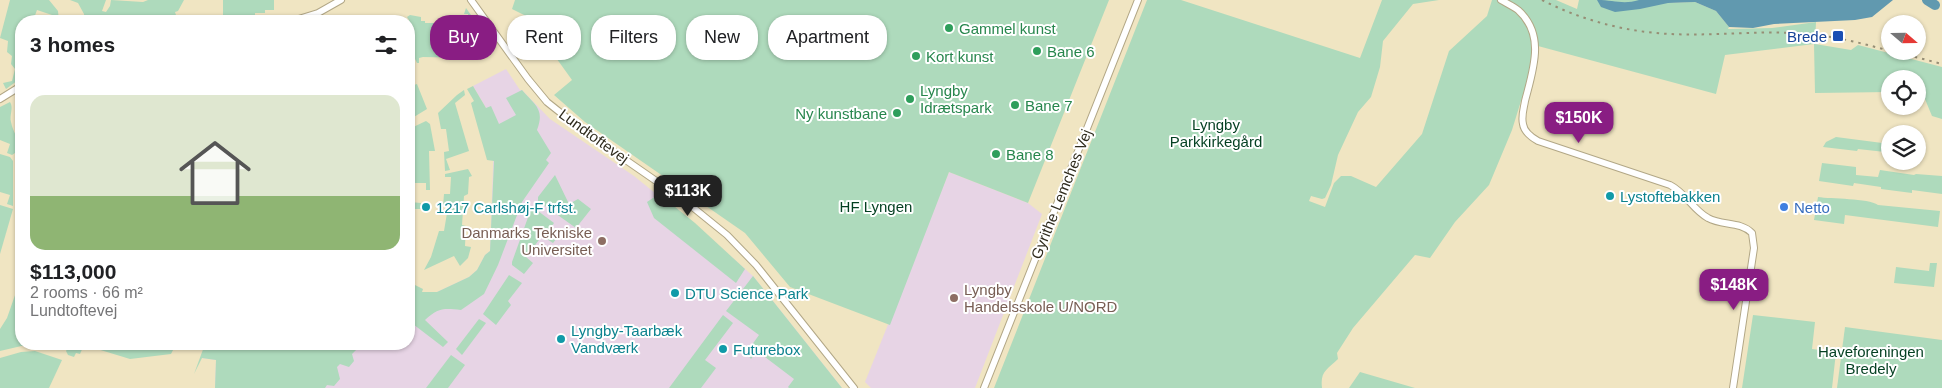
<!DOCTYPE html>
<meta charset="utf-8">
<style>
body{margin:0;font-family:Arial,sans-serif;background:#f2f2f2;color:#202124;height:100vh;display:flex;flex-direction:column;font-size:19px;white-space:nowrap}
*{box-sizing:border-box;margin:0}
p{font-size:16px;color:#757577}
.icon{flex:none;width:28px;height:28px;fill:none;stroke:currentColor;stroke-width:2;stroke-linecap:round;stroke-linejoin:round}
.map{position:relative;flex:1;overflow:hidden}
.details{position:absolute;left:15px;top:15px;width:400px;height:335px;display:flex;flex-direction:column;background:#fff;border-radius:20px;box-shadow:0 1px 4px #0004}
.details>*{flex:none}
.top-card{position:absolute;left:430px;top:15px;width:475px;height:45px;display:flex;gap:10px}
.needle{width:32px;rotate:110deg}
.controls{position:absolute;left:1881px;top:15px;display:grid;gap:10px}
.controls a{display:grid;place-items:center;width:45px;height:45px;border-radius:50%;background:#fff;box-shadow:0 1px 4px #0004;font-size:25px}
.price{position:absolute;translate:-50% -42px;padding:0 11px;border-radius:10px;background:#891d83;color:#fff;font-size:16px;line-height:32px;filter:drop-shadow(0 1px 2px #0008)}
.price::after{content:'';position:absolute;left:50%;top:30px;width:15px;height:11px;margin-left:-8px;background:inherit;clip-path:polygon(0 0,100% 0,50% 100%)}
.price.active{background:#222;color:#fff}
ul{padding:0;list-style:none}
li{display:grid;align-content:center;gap:10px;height:265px;padding:0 15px}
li+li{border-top:1px solid #e0e0e0}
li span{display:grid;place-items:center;height:155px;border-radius:15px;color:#555}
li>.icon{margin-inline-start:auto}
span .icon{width:90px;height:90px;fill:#fffc;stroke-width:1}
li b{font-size:21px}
h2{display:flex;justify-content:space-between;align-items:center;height:60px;padding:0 15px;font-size:21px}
.tag{padding:0 18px;border-radius:20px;background:#fff;box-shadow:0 1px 4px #0004;font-size:18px;line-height:45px}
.tag.active{background:#891d83;color:#fff}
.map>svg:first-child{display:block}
</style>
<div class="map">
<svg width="1942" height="388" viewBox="0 0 1942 388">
<rect width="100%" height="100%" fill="#f0e5c2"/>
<g fill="#e7d4e5">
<path d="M506,69L520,90H522L550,119L634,176L702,231L753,276L842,388H215L216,360L202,358L207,344H409V294L424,292L432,294L437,292L469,277L477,270L485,255L490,251L494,140L486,108L473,86Z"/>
<path d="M949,172L1028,203L1042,214L975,388H871L865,382Z"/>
</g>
<g fill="#aedabc">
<path d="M10,0H49L58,11L59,21H54L55,16L37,10L33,21H21V28L18,27L15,36L21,38V57L19,64L21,65V78L6,89L3,83L12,81L15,69L11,64L12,56L7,52L8,41L0,38Z"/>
<path d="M70,0H106L102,11L106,12L110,6L111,0L143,2L148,0H184L178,11L175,12L177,18L180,17L184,19V21H172L170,17L119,21H85L84,14L78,3Z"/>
<path d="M223,0H274V10H265V13H255V16L223,17Z"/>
<path d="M515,0H1109L1028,203L949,172L890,325L790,287L745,233L585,122L554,95L572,80L526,16L512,9Z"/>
<path d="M1147,0H1181L1360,58L1382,0H1439L1413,4L1383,41L1380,67L1371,97L1358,112L1338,155L1331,185L1325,198L1322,199L1311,196L1309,201L1325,207L1334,183L1341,176H1351L1376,187L1422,134L1449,51L1487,16L1492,0H1556L1577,9L1579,0H1665L1668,3L1695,2L1716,11L1729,27L1728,29L1772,28L1816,22L1815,44L1851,50L1858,45L1942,67V119L1932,116L1922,92H1918V79H1890V92L1815,93L1814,44L1725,55L1716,94L1538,46L1512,130L1489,185L1455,222L1430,258L1415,255L1353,328L1337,353L1338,359C1327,370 1320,371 1322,388H994Z"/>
<path d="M466,8L478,25L472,26L471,29L470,58L423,57L419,58V63H417L409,47V20L407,17L410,15L421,17V21H425V23H468V14H464Z"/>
<path d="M417,84L427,109L409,120V116L413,115L410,108L415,107L411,86Z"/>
<path d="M473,86L486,108L491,106L499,124L516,115L506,98L522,90C535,105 545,109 537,130L551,153L546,160L549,163L522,202L498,265L484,294L461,310C443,308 438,308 425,320L448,342L443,347L409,321V294L412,291L409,287L413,284L423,289L422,292H437L469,277L477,270L485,255L490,251L494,161L487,160L471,103L474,101L467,89Z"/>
<path d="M464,90L465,95L455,103L469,151L446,159L450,170L445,171L444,152L449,151L446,129H441L438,113L457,95Z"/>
<path d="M10,102C14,108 9,115 11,122C13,133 20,139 18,151L12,155L7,153L10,144L0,140V107Z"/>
<path d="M426,121L430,124L435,151H429L430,190H426V183H412L410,202L421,203V209H409V129Z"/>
<path d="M1836,137L1890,144V155H1886L1885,152L1858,149L1857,151L1823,147L1826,142Z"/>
<path d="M0,154L10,157L13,161V206L7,204L10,195L0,192Z"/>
<path d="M1822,163L1856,167V175L1878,177L1880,170L1914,175L1916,174L1942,176V194L1912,190V193L1881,189V187L1854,183L1853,186L1819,181Z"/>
<path d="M468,169L472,176L469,177L468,194L464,196L462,225L466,226L465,246L471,247L468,258L460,266L454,256L424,270L431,257L439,231H444L448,207L443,206L444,194H450L451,177H445V174Z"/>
<path d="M555,175L569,204L578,199L591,209L576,228L538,201V197Z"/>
<path d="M659,194L695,223L745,269L736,283L654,218L647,202Z"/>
<path d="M1818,197C1831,199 1868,198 1878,205L1940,211L1938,227L1845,215L1844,224L1814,220Z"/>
<path d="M0,205L13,209L0,254Z"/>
<path d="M534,208L554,223L548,231L557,238L553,243L542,236L526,257L533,263L524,274L512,265V262L531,209Z"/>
<path d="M1930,263H1937L1934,287L1894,283L1896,267L1929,271Z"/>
<path d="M509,275L522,283L508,301L511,305L496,325L483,314Z"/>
<path d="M753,276L842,388H789L788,387L794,379L757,351L751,359L746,353L759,335L726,311Z"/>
<path d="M21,278V344H30L0,351V329L7,318Z"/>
<path d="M723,315L733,323L705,360L716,368L701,388H669Z"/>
<path d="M1753,315L1815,322L1812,349L1836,352L1832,388H1742Z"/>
<path d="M479,319L486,323L462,355L456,349Z"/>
<path d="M1845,327L1942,340V388H1837Z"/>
<path d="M73,344H176L171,354L130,359L84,345L80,354L76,353L74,357L68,355L66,351L68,347H72Z"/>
<path d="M205,344H367L364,348H358L352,354L354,361L349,367L340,364L337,367L340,379L334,386L327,385L325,388H215L216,360L202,358L194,374Z"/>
<path d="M35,351L62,360L49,388H0V358L21,352Z"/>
<path d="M451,355L465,365L448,388H426Z"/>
<path d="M1360,372L1415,388H1349Z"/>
</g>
<path fill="#6199af" d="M1597,0C1614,0 1623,5 1639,0H1893L1872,17L1855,20L1774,24L1753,28L1729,27L1716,11L1695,2L1668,3L1640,9L1615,12L1601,7Z"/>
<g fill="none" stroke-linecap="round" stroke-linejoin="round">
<path stroke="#6199af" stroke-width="10" d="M1927,0L1935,5"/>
<g stroke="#b2a786" stroke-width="8">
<g id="secondary">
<path d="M471,0L528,79L547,102L581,129L685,201L727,235L756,265L854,388"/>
<path d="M1501,0C1506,3 1513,6 1518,10C1546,35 1533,70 1525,101C1524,108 1521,116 1523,124C1524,132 1531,137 1538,141L1670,185C1686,193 1693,210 1708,218C1722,226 1740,221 1752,233L1754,248L1733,388"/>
<path d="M292,21L318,13L341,0"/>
<path d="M0,99L21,86"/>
<path d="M984,388L1138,0"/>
</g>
</g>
<use href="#secondary" stroke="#fff" stroke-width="6"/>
<g stroke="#968e75" stroke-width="2" stroke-dasharray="2.5 5" stroke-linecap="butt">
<path d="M1542,0C1581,20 1626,32 1670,34C1711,36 1752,31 1792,33C1826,34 1858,42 1890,51"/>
<path d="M1893,51L1942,64"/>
</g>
</g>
<g fill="#2e9e5b" stroke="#fff" stroke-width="2">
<circle cx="949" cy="28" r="5"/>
<circle cx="1037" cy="51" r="5"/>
<circle cx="916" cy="56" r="5"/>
<circle cx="910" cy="99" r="5"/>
<circle cx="1015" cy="105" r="5"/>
<circle cx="897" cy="113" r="5"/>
<circle cx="996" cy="154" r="5"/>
</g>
<rect fill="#1a4fb4" stroke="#fff" stroke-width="2" x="1832" y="30" width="12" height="12" rx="2.5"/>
<g fill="#0f9aa8" stroke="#fff" stroke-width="2">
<circle cx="1610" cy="196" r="5"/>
<circle cx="426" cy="207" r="5"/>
<circle cx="675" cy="293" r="5"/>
<circle cx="561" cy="339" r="5"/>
<circle cx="723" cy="349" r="5"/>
</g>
<circle fill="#3f7fe0" stroke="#fff" stroke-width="2" cx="1784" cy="207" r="5"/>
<g fill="#8d6e63" stroke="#fff" stroke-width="2">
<circle cx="602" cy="241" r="5"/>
<circle cx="954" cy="298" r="5"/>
</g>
<g text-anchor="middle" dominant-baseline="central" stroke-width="4" stroke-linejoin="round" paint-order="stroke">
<g font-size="15" fill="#27864d" stroke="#fff" text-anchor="start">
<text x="959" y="28">Gammel kunst</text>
<text x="1047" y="51">Bane 6</text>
<text x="926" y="56">Kort kunst</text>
<text x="920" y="90">Lyngby<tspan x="920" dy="17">Idrætspark</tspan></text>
<text x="1025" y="105">Bane 7</text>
<text x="887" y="113" text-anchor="end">Ny kunstbane</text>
<text x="1006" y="154">Bane 8</text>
</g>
<g font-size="15" fill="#164399" stroke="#fff" text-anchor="end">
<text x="1827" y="36">Brede</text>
</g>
<g font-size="15" fill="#033f21" stroke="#fff">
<text x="1216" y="124">Lyngby<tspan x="1216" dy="17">Parkkirkegård</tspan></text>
<text x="876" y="206">HF Lyngen</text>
<text x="1871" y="351">Haveforeningen<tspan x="1871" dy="17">Bredely</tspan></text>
</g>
<g font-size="15" fill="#302c1e" stroke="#fff">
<text transform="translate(594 136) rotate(36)">Lundtoftevej</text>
<text transform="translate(1061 194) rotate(-68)">Gyrithe Lemches Vej</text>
</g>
<g font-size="15" fill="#0d838f" stroke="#fff" text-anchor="start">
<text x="1620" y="196">Lystoftebakken</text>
<text x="436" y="207">1217 Carlshøj-F trfst.</text>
<text x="685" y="293">DTU Science Park</text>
<text x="571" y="330">Lyngby-Taarbæk<tspan x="571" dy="17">Vandværk</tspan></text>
<text x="733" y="349">Futurebox</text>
</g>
<g font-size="15" fill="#366cbe" stroke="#fff" text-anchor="start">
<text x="1794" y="207">Netto</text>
</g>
<g font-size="15" fill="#785e54" stroke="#fff" text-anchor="end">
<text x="592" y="232">Danmarks Tekniske<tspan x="592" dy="17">Universitet</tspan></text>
<text x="964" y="289" text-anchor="start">Lyngby<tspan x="964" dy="17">Handelsskole U/NORD</tspan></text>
</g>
</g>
</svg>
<div class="controls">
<a><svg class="needle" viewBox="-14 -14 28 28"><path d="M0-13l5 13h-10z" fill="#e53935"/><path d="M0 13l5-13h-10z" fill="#757577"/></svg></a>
<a><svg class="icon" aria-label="locate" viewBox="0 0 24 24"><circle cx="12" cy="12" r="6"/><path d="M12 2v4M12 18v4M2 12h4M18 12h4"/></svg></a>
<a><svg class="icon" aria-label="layers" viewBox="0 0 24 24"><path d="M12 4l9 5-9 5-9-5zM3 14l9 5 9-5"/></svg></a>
</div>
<b class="price" style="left:1579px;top:144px">$150K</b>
<b class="price active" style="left:688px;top:217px">$113K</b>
<b class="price" style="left:1734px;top:311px">$148K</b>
<div class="top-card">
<a class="tag active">Buy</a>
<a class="tag">Rent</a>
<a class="tag">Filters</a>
<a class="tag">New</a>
<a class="tag">Apartment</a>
</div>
<section class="details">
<h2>3 homes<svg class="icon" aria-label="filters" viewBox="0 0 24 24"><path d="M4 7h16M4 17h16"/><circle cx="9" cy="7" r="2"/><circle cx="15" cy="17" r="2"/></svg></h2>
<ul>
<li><span style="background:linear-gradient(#dfe7d0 65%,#8fb573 0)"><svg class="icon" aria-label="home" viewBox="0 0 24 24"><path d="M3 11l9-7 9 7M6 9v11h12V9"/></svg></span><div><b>$113,000</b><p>2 rooms · 66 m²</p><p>Lundtoftevej</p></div></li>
</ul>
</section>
</div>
